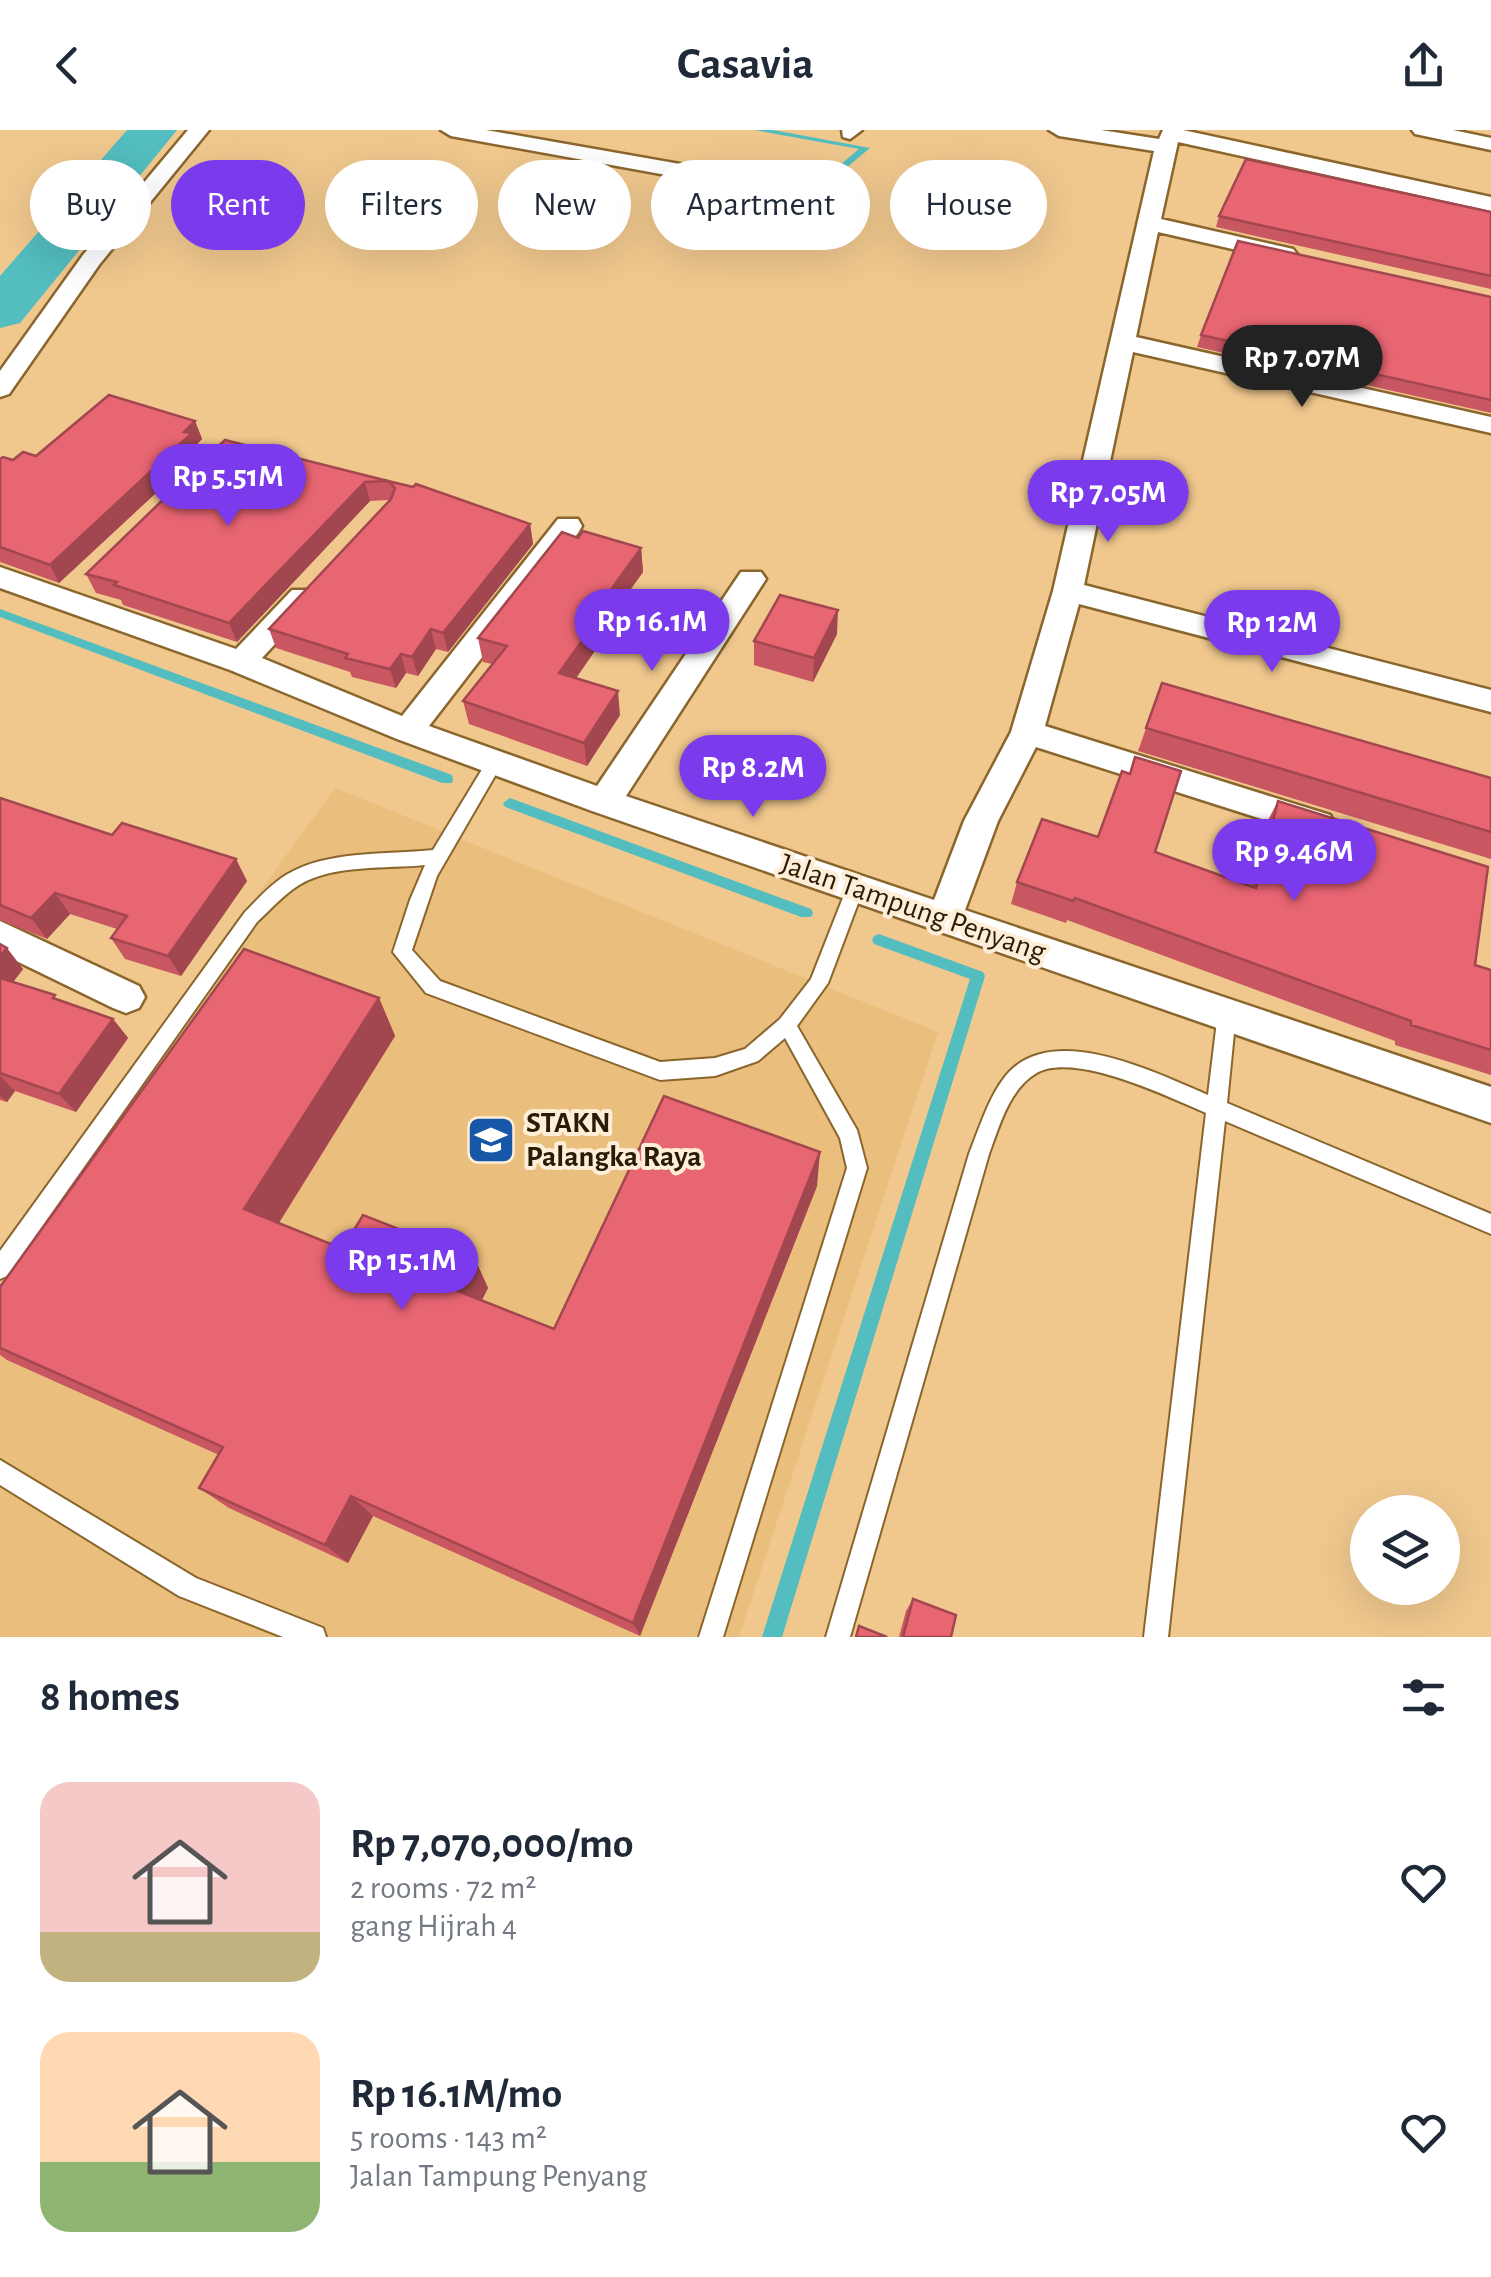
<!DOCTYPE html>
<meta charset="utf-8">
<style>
body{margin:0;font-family:"Alegreya Sans",sans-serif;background:#f2f2f3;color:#1f2937;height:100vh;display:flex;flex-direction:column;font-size:38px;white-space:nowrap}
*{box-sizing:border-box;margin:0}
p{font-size:32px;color:#747a83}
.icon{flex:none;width:55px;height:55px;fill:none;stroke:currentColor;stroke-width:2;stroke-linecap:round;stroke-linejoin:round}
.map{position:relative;height:1507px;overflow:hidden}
.sheet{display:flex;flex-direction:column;background:#fff;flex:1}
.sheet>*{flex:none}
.banner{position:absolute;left:30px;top:30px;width:1432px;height:90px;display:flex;gap:20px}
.fabs{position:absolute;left:1350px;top:1365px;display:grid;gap:20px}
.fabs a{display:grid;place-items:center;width:110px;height:110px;border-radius:50%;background:#fff;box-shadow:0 10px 40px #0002;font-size:50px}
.price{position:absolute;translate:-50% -85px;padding:0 22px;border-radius:35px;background:#7c3aed;color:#fff;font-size:32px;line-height:65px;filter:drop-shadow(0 2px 5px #0008)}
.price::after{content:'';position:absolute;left:50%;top:60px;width:30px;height:22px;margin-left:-15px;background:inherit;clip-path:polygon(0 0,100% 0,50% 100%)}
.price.current{background:#222;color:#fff}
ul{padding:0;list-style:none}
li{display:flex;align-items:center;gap:30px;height:250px;padding:0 40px}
li span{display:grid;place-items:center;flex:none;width:280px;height:200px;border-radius:30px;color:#555}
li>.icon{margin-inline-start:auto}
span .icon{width:120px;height:120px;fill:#fffc;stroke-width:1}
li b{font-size:42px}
h2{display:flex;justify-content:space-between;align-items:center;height:120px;padding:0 40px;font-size:42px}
.pill{padding:0 35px;border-radius:45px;background:#fff;box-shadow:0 10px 40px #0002;font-size:35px;line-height:90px}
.pill.current{background:#7c3aed;color:#fff}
header{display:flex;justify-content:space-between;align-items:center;height:130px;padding:0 40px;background:#fff;font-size:45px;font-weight:700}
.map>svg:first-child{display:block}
</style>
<header><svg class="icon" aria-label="back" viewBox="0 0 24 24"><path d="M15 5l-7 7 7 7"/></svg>Casavia<svg class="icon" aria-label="share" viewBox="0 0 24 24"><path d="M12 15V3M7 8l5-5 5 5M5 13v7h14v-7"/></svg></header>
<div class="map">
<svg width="1491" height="1507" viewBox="0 0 1491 1507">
<rect width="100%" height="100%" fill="#f0c88e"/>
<path fill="#eabe7c" d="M335,658L938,902L739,1507H0V1119Z"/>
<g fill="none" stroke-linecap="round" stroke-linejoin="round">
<g fill="#53bdbf" fill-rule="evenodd">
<path d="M754,0H773L870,18L762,108L758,105L759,103L859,19Z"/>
<path d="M0,479L452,645L453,649L452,653H442L0,487Z"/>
<path d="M510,668L811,779L813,783L811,787H801L505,677L503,673Z"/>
<path d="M879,804L983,842L985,846L782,1507H762L970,849L874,814L872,810L874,806Z"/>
</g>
<path fill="#53bdbf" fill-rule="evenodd" d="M127,0H177L20,193L0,198V146Z"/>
<g stroke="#8a662d" stroke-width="4">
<g id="lane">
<path d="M495,626L503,632L437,746L412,820L440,851L660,932L715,928L745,919L780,889L811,849L848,755H860L863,760L828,853L797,896L857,1000L867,1038L723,1507H699L847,1038L840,1008L785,908L758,931L715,946L660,950L426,863L393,822L410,770L425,735C386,739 334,734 299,755C283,765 271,779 257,792L7,1146L0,1149V1121L245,782C258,769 270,755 286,745C327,720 386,725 433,720L489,628Z"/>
<path d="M1227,875L1234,877L1236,883L1227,973L1491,1084V1104L1225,991L1168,1507H1144L1206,983C1169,967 1072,920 1035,944C1009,960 999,997 989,1024L850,1507H826L969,1024C980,997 990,962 1010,941C1058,893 1158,944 1208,965L1218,883L1220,877Z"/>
<path d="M0,1330L196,1448L323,1498L326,1507H283L179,1466L0,1355Z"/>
</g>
</g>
<g stroke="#8a662d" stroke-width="5">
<g id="street">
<path d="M188,0H209L99,135L9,264L0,267V241L83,125Z"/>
<path d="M441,0H486L771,50L782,57L771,64L451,6Z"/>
<path d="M842,0H862L850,9L843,7Z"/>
<path d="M1049,0H1101L1159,9L1163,0H1183L1491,67V81L1178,12L1161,89L1293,119L1297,124L1285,131L1158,102L1136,207L1491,287V303L1133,222L1084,455L1491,560V582L1079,474L1045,596L1330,685L1335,694L1330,703L1318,707L1036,617L998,691L965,780L1491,957V993L592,681L397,609L230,540L0,458V437L236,519L292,460H312L317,467L312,474L262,528L402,586L558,389H578L582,396L578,403L429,596L597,656L741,442H761L766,449L626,666L934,770L964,691L1011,602L1053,461L1154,21L1059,6Z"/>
<path d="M1412,0H1453L1491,8V20L1415,4Z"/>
<path d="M0,791L139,856L145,867L139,878L126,883L113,878L0,823Z"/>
</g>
</g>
<use href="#lane" fill="#fff" fill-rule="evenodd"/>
<use href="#street" fill="#fff" fill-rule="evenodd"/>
</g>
<g fill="#c85762">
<path d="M1491,82V159L1216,97L1219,86Z"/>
<path d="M1491,167V283L1197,217L1201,205Z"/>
<path d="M195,291L202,309L197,314L200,322L59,453L0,432V329L13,330L36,326Z"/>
<path d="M225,310L413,357L530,394L533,414L448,522L436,519L418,546L406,543L396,558L352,547L350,542L276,518L269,499L389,370L370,371L237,512L123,475L121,470L96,463L86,444Z"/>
<path d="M641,418L643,442L618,477L619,486L576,548L620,585L587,636L469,594L463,571L492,534L483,532L478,508Z"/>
<path d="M837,504L813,552L754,535V511Z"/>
<path d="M1162,553L1491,648V729L1138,621Z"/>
<path d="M0,668L247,751L181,846L125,829L111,808L117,799L70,784L47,809L0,790Z"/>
<path d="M1278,671L1475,835L1491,840V945L1395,915V911L1067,790L1066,793L1011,774L1017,752L1098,707L1155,722L1251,756L1266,694Z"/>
<path d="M0,814L23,839L13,852L60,870L113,889L128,908L76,982L15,961L7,972L0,970Z"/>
<path d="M379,868L395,906L279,1093L343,1119L475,1129L488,1158L482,1170L554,1199L817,1056L640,1506L373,1386L348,1433L229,1378L199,1358L219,1325L7,1230L0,1225V1157Z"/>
<path d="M913,1469L951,1507H899L906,1481Z"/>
</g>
<g fill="#a24750">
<path d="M195,291L202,309L197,314L200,322L59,453L50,435Z"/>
<path d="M365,352L370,371L237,512L229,493Z"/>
<path d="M530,394L533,414L448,522L443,503Z"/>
<path d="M641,418L643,442L618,477L619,486L563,567L559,543L610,461Z"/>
<path d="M838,480L837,504L813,552L814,528Z"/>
<path d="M431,499L436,519L418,546L412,527Z"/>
<path d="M401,524L406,543L396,558L390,539Z"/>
<path d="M618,561L620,585L587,636L584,613Z"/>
<path d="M236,729L247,751L181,846L168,826Z"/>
<path d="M55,763L70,784L47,809L31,788Z"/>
<path d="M7,818L23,839L4,864L0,859V826Z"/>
<path d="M379,868L395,906L268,1110L244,1079Z"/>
<path d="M113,889L128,908L76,982L59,964Z"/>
<path d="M0,946L15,961L7,972L0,966Z"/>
<path d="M820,1022L817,1056L640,1506L633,1493Z"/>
<path d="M475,1129L488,1158L472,1189L458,1161Z"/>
<path d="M351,1366L373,1386L348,1433L325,1415Z"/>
</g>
<g fill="#e86572" stroke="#a24750" stroke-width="2.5">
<path d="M1246,29L1491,82V146L1219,86Z"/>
<path d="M1238,111L1491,167V270L1201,205Z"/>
<path d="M109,265L195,291L184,302L192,303L50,435L0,417V329L3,327L13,330L23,322L36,326Z"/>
<path d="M225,310L388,351L365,352L229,493L114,455L117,452L86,444Z"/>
<path d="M388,351L413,357L416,354L530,394L443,503L431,499L412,527L401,524L390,539L345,528L348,524L269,499L391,369L395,358Z"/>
<path d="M583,401L641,418L610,461L616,463L559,543L618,561L584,613L463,571L507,516L478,508L562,402L578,408Z"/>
<path d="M780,465L838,480L814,528L754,511Z"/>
<path d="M1162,553L1491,648V702L1146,598Z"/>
<path d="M1135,627L1181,641L1155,722L1256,758L1278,671L1488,737L1475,835L1491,840V920L1411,895V891L1075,768L1073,771L1017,752L1042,689L1098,707L1122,641L1130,644Z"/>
<path d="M0,668L112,705L122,693L236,729L168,826L111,808L127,786L55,763L31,788L0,775Z"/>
<path d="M0,814L7,818L0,826Z"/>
<path d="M244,819L379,868L244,1079L343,1119L363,1085L475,1129L458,1161L554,1199L664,966L820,1022L633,1493L351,1366L325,1415L199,1358L223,1317L0,1218V1157Z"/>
<path d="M0,848L55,865L53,868L113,889L59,964L0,943Z"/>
<path d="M913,1469L956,1485L951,1507H903Z"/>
<path d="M859,1496L887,1507H856Z"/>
</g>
<defs>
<g id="university-square" transform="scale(2.5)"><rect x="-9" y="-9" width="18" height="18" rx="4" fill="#1657a7" stroke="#feeed7"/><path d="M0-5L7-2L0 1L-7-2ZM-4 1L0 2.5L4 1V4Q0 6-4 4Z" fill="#fff"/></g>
</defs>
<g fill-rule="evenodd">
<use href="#university-square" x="491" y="1010"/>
</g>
<g text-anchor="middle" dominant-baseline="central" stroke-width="8" stroke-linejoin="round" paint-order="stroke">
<g font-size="30" fill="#2a1c04" stroke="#feeed7">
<text transform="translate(913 778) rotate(19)">Jalan Tampung Penyang</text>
</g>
<g font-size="30" font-weight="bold" fill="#2a1c04" stroke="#feeed7" text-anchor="start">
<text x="526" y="993">STAKN<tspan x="526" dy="34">Palangka Raya</tspan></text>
</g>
</g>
</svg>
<div class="fabs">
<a><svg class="icon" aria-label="layers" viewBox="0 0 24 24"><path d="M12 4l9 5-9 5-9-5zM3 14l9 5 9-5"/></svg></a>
</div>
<b class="price current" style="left:1302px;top:280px">Rp 7.07M</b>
<b class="price" style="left:228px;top:399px">Rp 5.51M</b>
<b class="price" style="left:1108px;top:415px">Rp 7.05M</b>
<b class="price" style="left:652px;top:544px">Rp 16.1M</b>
<b class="price" style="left:1272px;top:545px">Rp 12M</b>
<b class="price" style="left:753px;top:690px">Rp 8.2M</b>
<b class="price" style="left:1294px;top:774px">Rp 9.46M</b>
<b class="price" style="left:402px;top:1183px">Rp 15.1M</b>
<div class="banner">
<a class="pill">Buy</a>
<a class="pill current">Rent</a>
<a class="pill">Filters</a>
<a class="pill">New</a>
<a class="pill">Apartment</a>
<a class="pill">House</a>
</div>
</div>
<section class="sheet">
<h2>8 homes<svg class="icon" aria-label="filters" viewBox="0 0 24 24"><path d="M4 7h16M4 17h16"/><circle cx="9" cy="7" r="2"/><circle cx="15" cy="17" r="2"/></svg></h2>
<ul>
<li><span style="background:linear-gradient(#f6c9c9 75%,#c2b280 0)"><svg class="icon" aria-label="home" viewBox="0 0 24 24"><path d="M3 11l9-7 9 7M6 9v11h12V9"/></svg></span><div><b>Rp 7,070,000/mo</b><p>2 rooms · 72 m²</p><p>gang Hijrah 4</p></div><svg class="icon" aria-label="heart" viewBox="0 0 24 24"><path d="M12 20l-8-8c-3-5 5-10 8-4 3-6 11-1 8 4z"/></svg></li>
<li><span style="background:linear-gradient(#ffd9b3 65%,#8fb573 0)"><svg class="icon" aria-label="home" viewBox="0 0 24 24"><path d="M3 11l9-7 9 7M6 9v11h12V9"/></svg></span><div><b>Rp 16.1M/mo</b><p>5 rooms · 143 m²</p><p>Jalan Tampung Penyang</p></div><svg class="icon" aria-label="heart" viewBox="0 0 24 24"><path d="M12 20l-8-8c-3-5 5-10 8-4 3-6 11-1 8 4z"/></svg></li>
</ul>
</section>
